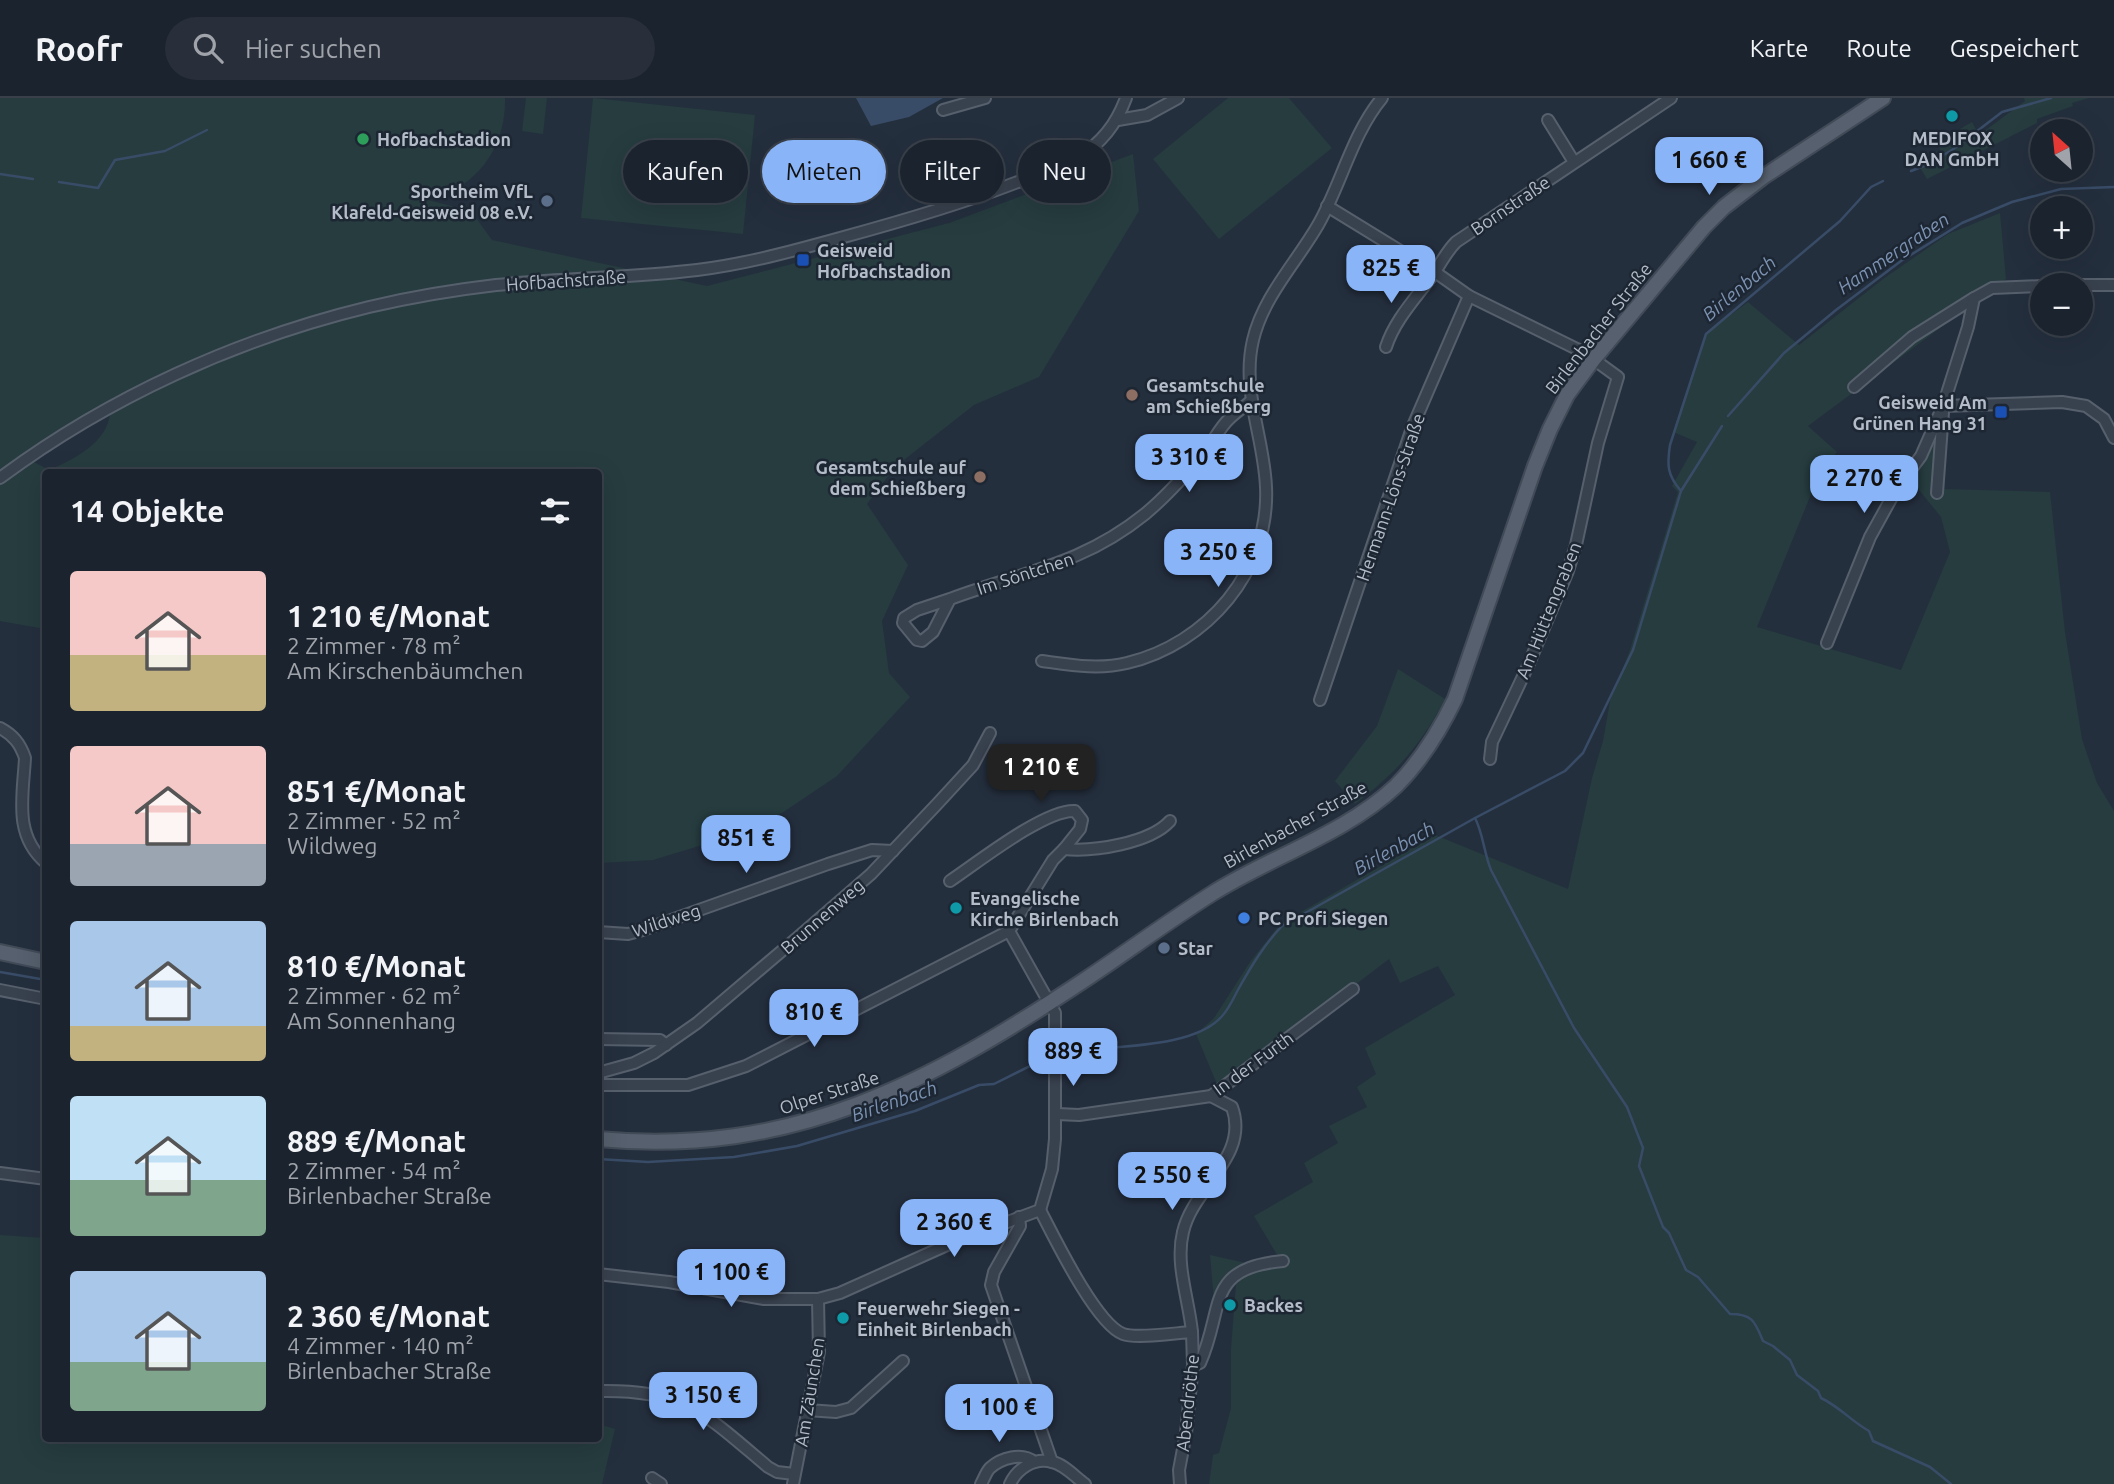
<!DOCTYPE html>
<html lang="de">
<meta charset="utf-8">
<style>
body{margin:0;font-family:Ubuntu,sans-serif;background:#282f3a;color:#f1f3f6;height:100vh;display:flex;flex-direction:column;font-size:26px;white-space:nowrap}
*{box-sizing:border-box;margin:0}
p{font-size:23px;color:#a0a4aa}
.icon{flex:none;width:38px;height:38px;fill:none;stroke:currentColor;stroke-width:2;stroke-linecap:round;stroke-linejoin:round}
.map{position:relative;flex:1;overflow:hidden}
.side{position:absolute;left:42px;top:371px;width:560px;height:973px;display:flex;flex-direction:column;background:#1b232e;border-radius:7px;box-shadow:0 7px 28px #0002,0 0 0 2px #39404a}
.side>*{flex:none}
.guide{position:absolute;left:623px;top:42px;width:665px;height:63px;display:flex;gap:14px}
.needle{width:46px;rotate:333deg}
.controls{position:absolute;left:2030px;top:21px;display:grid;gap:14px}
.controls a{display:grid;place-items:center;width:63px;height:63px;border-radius:50%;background:#1b232e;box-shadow:0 7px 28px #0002,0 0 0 2px #39404a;font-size:35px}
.price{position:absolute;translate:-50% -60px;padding:0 16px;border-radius:14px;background:#8ab4f8;color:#111;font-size:23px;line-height:46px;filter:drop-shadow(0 2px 4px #0008)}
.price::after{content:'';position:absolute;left:50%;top:42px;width:21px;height:16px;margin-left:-10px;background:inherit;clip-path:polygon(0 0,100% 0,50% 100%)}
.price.current{background:#222;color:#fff}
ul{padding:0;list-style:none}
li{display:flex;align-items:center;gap:21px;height:175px;padding:0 28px}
li span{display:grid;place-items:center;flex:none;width:196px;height:140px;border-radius:7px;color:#555}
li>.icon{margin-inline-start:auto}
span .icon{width:84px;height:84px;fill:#fffc;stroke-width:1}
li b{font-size:30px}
h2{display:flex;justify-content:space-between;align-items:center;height:84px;padding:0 28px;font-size:30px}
.pill{padding:0 24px;border-radius:32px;background:#1b232e;box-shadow:0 7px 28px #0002,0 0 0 2px #39404a;font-size:24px;line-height:63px}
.pill.current{background:#8ab4f8;color:#111}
header{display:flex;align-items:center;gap:42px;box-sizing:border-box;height:98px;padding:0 35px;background:#1b232e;border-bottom:2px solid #39404a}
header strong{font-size:33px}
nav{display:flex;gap:38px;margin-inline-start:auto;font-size:24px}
.search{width:490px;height:63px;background:#282f3a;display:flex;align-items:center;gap:18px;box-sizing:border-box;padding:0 24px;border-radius:38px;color:#a0a4aa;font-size:26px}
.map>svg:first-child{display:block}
</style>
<header>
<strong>Roofr</strong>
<div class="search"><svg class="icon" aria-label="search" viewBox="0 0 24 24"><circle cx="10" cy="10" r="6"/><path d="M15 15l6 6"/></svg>Hier suchen</div>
<nav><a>Karte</a><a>Route</a><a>Gespeichert</a></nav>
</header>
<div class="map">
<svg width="2114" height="1386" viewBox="0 0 2114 1386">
<rect width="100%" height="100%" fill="#242f3e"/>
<g fill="#263c3f" fill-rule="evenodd">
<path d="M0,0H505C506,40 487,76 450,94C443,99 432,98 424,101L471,113L492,142L707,188L949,125L1133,56L1139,113L1039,279L974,307L895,369L867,406L908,467L882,523L889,575L910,599L837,678L782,715L709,745L653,762L599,765L598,374H46L45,531L0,523ZM110,315C108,344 73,362 49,372L34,364L60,344Z"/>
<path d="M526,0H547L543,36L522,33Z"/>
<path d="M593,0L755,17L743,136L581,120Z"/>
<path d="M1228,0H1289L1332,50L1219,141L1153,61Z"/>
<path d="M2024,0H2089L2072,5L2073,8L2037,21V25L1927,81L1919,68L1910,71L1907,67L1940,52L1939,43L1972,24L1979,37L2025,3Z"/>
<path d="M2000,115L2006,181L1808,328L1837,354L1816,384L1757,529L1901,572L1950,454L1941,419L1911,382L1930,330L1948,332L1943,391L2050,394L2065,534L2082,641L2097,685L2114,713V1386H1209L1213,1357L1219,1355L1231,1310V1251L1236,1186L1214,1203L1210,1157L1246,1165L1279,1160L1254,1118L1313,1084L1304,1065L1338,1045L1329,1028L1367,1009L1357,989L1376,976L1365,950L1455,897L1438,868L1400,885L1389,861L1219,991L1196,936L1214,920L1250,864L1280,826L1435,737L1568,791L1592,680L1603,643L1610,603L1630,552L1678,394L1672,388L1697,344L1673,334L1705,236L1748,204L1799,247L1883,181L1948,136Z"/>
<path d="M1398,571L1445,601C1421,647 1396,675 1355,706L1335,683L1377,628Z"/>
<path d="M0,1137L45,1140L46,1340H598L599,1326L615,1331L602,1386H0Z"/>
</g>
<path fill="#394c67" d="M856,0H943L909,19L871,28Z"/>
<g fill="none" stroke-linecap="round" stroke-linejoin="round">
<g stroke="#394c67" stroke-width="2.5">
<path d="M1911,73L1929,66L1955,50L2002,14L2051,0"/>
<path d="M0,76L33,81"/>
<path d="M59,84L98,90L115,62L165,53L207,32"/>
<path d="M1728,318L1784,255L1836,212L1901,163L1962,125L2012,104L2061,91L2114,89"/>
<path d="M1681,393L1722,328"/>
<path d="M1475,720C1483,735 1484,755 1491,772L1574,930L1627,1009L1643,1050L1639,1068L1663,1129L1669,1135L1686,1172L1698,1179L1730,1216C1753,1216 1755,1224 1763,1243L1773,1248L1790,1262L1797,1277L1818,1293L1821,1300C1840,1309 1851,1323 1869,1333L1873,1343L1930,1369L1951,1386"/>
<path d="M0,874L46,882"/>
<path d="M1059,955C1103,947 1194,953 1223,917C1230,909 1234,899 1239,890C1252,867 1264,847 1282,828L1475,720L1565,673L1583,655L1633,552L1681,393C1667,377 1667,367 1670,347L1706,236L1840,123L1871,89L1883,83"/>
<path d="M598,1061L648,1064L734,1059L797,1048L915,1013L979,987L994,986L1052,957"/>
</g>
<g stroke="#565f6c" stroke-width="14">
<g id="minor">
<path d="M943,12L985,0"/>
<path d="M1118,22L1147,17L1178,0"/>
<path d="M1548,22L1574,64"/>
<path d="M1327,108L1428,170"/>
<path d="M1435,174L1469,198L1585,255L1618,279L1598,345L1576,447L1568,473L1527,570L1492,644L1490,661"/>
<path d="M2066,187H2114"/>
<path d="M1386,249C1395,221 1417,199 1434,175C1442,164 1446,154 1456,144L1671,0"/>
<path d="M1854,289L1912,239L1974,200L1992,190L2042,188"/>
<path d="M1943,308L2062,304L2086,308L2104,321L2114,340"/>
<path d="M0,380C109,299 237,241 369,209C411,199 453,192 496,187C563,180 630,180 697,172C746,166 793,153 840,140C899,124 958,107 1015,85C1035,78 1060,72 1077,61C1102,44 1116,27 1126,0"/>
<path d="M1937,395L1943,314"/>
<path d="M950,501L917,512L904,520L903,525L917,542L922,543L933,534L950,501C1022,474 1082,467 1145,416C1168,397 1189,373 1208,350C1215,340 1221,328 1230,320C1236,314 1244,309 1251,303"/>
<path d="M1827,545L1870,439L1897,390L1921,358L1943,308L1968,229L1974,200"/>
<path d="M1042,563C1071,567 1098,572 1127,565C1207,546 1270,473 1266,389C1264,339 1241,293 1253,242C1263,199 1296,165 1318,127C1341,87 1352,36 1382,0"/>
<path d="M1320,602L1412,330L1469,198"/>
<path d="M0,630C13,637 20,645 25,660C23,698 13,737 46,765"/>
<path d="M950,783C977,765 1045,711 1075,713L1082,722L1080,731L1064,751"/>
<path d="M598,834L628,836L643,832L828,766L872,752L893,753"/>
<path d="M0,892L46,901"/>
<path d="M598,941L660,942L666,947"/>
<path d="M598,975L634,965L654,955L697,925L797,840L871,776L939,704L973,667L990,635"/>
<path d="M598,987H688L746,968L1009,833"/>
<path d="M1057,1016L1079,1017L1211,998L1353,891"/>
<path d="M0,1075L46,1081"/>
<path d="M1040,1112C1054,1139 1096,1226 1123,1236C1136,1241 1176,1235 1192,1234L1193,1267L1186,1335L1179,1372L1180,1386"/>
<path d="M1019,1119L1020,1128L994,1174L991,1187L1052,1364"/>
<path d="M598,1176L669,1184L764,1201H818L840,1195L956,1143L1040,1112L1052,1071L1055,1041V915L1009,833L1053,762L1064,751C1094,754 1150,745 1170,723"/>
<path d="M1192,1234C1189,1202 1175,1166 1183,1134C1193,1089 1250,1059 1232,1009L1211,998"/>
<path d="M1193,1267L1200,1265C1225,1210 1204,1170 1283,1163"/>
<path d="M598,1293C685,1291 705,1316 768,1369L777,1374L794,1376"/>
<path d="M807,1312L836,1314L851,1310L903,1263"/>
<path d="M652,1380L661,1386"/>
<path d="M793,1386L819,1254L818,1201"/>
<path d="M981,1386C984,1381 986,1374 990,1370C1001,1360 1022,1354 1034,1364"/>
<path d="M1010,1386C1017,1371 1034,1359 1052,1364C1064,1366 1075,1379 1085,1386"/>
</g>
</g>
<g stroke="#414a57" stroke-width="18">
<g id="major">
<path d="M0,854L46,864"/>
<path d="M598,1041C793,1059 929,985 1086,881C1128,853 1170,822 1213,795C1272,758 1345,736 1396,688C1421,663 1440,632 1455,601L1535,368L1550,331L1567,297L1593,262L1704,129L1724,109L1763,79L1883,0"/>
</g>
</g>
<use href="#minor" stroke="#38414e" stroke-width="10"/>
<use href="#major" stroke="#56606e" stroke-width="14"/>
</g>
<g fill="#0f9aa8" stroke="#1d2633" stroke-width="2.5">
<circle cx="1952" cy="18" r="7"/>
<circle cx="956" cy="810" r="7"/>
<circle cx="1230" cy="1207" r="7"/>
<circle cx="843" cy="1220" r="7"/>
</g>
<circle fill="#2e9e5b" stroke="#1d2633" stroke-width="2.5" cx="363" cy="41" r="7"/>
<g fill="#5c6f8a" stroke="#1d2633" stroke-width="2.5">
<circle cx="547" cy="103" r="7"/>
<circle cx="1164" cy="850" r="7"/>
</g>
<g fill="#1a4fb4" stroke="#1d2633" stroke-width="2.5">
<rect x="796" y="155" width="14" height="14" rx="3.5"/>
<rect x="1994" y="307" width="14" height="14" rx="3.5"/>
</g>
<g fill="#8d6e63" stroke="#1d2633" stroke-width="2.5">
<circle cx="1132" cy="297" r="7"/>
<circle cx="980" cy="379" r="7"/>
</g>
<circle fill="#3f7fe0" stroke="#1d2633" stroke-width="2.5" cx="1244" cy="820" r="7"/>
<g text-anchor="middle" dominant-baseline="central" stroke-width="5" stroke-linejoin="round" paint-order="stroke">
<g font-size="18" font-weight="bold" fill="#b4bcc9" stroke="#1d2633" text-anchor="start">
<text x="1952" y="40" text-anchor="middle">MEDIFOX<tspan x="1952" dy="21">DAN GmbH</tspan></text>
<text x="377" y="41">Hofbachstadion</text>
<text x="533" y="93" text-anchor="end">Sportheim VfL<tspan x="533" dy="21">Klafeld-Geisweid 08 e.V.</tspan></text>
<text x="817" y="152">Geisweid<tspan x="817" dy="21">Hofbachstadion</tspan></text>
<text x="1146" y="287">Gesamtschule<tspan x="1146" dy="21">am Schießberg</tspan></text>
<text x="1987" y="304" text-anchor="end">Geisweid Am<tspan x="1987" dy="21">Grünen Hang 31</tspan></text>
<text x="966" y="369" text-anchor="end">Gesamtschule auf<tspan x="966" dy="21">dem Schießberg</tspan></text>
<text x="970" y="800">Evangelische<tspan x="970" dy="21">Kirche Birlenbach</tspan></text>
<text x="1258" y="820">PC Profi Siegen</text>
<text x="1178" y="850">Star</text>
<text x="1244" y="1207">Backes</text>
<text x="857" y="1210">Feuerwehr Siegen -<tspan x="857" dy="21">Einheit Birlenbach</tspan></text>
</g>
<g font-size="18" fill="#b4bcc9" stroke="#1d2633">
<text transform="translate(1510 107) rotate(-34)">Bornstraße</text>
<text transform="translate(566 182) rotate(-4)">Hofbachstraße</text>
<text transform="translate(1598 230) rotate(-52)">Birlenbacher Straße</text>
<text transform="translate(1390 399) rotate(-71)">Hermann-Löns-Straße</text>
<text transform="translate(1025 475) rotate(-18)">Im Söntchen</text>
<text transform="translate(1548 512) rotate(-68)">Am Hüttengraben</text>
<text transform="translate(1295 726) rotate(-29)">Birlenbacher Straße</text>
<text transform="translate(822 818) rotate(-41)">Brunnenweg</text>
<text transform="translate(666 822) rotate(-18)">Wildweg</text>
<text transform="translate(1253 965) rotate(-36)">In der Furth</text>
<text transform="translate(829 994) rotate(-18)">Olper Straße</text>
<text transform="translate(809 1294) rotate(-81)">Am Zäunchen</text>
<text transform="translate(1187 1305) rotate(-84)">Abendröthe</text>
</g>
<g font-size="19" font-style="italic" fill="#7c92b1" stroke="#1d2633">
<text transform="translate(1893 155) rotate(-34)">Hammergraben</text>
<text transform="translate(1739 190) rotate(-40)">Birlenbach</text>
<text transform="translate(1394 750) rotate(-29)">Birlenbach</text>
<text transform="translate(894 1003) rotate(-19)">Birlenbach</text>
</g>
</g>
</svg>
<div class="controls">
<a><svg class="needle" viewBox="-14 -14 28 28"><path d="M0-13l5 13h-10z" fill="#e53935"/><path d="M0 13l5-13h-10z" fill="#a0a4aa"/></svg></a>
<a>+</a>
<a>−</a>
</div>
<b class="price" style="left:1709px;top:99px">1 660 €</b>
<b class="price" style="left:1391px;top:207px">825 €</b>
<b class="price" style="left:1189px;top:396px">3 310 €</b>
<b class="price" style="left:1864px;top:417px">2 270 €</b>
<b class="price" style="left:1218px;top:491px">3 250 €</b>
<b class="price current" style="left:1041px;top:706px">1 210 €</b>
<b class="price" style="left:746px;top:777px">851 €</b>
<b class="price" style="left:814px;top:951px">810 €</b>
<b class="price" style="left:1073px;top:990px">889 €</b>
<b class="price" style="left:1172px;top:1114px">2 550 €</b>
<b class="price" style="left:954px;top:1161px">2 360 €</b>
<b class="price" style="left:731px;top:1211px">1 100 €</b>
<b class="price" style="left:703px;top:1334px">3 150 €</b>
<b class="price" style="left:999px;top:1346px">1 100 €</b>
<div class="guide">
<a class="pill">Kaufen</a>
<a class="pill current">Mieten</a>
<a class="pill">Filter</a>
<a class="pill">Neu</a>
</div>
<section class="side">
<h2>14 Objekte<svg class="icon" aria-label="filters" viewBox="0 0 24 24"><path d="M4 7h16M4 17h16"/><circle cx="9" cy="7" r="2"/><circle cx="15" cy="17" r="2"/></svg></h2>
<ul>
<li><span style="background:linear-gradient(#f6c9c9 60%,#c2b280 0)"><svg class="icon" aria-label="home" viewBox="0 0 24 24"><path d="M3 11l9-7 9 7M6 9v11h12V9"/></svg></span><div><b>1 210 €/Monat</b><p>2 Zimmer · 78 m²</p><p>Am Kirschenbäumchen</p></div></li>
<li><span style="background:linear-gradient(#f6c9c9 70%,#9aa5b1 0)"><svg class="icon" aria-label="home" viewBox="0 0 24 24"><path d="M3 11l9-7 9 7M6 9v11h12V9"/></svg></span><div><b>851 €/Monat</b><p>2 Zimmer · 52 m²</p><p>Wildweg</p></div></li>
<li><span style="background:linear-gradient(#a9c7e8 75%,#c2b280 0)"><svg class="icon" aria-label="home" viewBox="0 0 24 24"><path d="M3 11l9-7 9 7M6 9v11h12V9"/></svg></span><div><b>810 €/Monat</b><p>2 Zimmer · 62 m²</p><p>Am Sonnenhang</p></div></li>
<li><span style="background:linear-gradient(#bfe0f5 60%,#7fa58c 0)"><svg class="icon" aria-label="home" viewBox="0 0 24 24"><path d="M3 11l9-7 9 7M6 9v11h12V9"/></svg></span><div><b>889 €/Monat</b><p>2 Zimmer · 54 m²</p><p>Birlenbacher Straße</p></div></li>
<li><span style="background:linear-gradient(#a9c7e8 65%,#7fa58c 0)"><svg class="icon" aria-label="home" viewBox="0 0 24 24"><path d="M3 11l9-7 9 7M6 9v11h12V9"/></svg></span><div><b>2 360 €/Monat</b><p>4 Zimmer · 140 m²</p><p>Birlenbacher Straße</p></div></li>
</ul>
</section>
</div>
